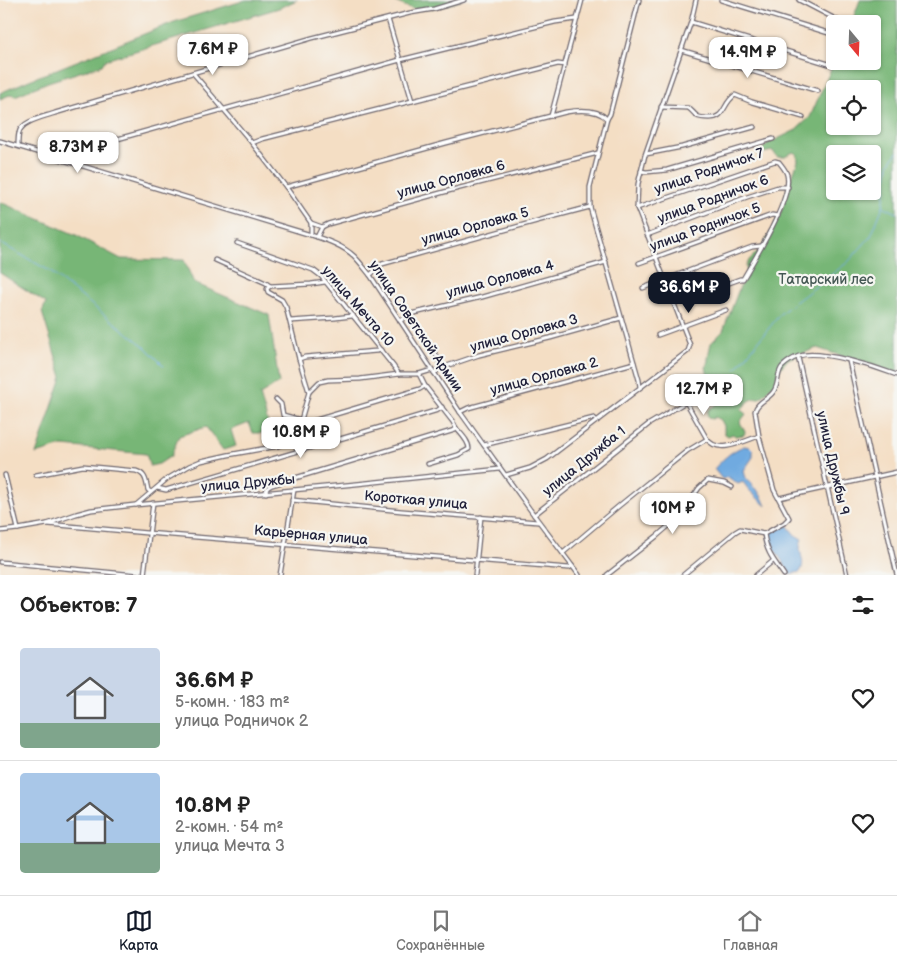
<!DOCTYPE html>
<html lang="ru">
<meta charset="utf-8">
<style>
body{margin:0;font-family:"Balsamiq Sans",sans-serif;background:#f6f6f6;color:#222;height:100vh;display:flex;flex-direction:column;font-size:19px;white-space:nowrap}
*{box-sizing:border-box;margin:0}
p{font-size:16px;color:#767676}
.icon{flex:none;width:28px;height:28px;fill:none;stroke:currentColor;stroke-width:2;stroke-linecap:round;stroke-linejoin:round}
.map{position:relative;height:575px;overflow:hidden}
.details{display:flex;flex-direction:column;background:#fff;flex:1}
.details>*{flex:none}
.needle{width:32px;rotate:161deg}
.controls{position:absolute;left:826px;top:15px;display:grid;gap:10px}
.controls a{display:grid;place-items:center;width:55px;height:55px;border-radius:5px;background:#fff;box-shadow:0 1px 4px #0004;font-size:25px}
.price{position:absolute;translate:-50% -42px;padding:0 11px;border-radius:10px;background:#fff;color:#222;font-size:16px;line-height:32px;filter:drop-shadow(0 1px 2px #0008)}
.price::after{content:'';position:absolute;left:50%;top:30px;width:15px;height:11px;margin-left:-8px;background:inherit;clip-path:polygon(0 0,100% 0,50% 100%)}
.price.current{background:#111827;color:#fff}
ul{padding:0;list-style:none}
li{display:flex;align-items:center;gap:15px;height:125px;padding:0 20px}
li+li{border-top:1px solid #e0e0e0}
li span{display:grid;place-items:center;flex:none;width:140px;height:100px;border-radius:5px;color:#555}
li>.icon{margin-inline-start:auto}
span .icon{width:60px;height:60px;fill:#fffc;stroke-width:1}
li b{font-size:21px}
h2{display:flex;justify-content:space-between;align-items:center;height:60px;padding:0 20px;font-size:21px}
.tab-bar{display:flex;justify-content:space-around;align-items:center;height:70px;border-top:1px solid #e0e0e0;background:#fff;font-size:14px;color:#767676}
.tab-bar a{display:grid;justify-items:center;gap:2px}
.tab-bar .current{color:#111827}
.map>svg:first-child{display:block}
</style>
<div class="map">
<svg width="897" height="575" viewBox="0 0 897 575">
<rect width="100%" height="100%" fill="#f6f6f2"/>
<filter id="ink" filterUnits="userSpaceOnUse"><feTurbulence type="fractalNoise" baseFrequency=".02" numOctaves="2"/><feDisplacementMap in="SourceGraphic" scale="10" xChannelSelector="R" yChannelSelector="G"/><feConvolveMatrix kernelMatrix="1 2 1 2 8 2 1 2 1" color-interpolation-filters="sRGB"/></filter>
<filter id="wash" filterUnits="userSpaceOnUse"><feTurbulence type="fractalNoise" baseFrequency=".0096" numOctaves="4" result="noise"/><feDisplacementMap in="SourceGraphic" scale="20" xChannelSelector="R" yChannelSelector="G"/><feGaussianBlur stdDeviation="1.12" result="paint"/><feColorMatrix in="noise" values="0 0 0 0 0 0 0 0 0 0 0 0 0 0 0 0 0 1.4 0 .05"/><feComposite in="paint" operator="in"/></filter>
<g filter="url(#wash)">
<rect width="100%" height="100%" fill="#f4dec4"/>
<g fill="#77b676" stroke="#4c6c58" fill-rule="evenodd">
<path d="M246,0H297L279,8L105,60L102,65L48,82L15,96L12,94L0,99V93L27,81L174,22Z"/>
<path d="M390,0H462C447,5 429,11 413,9C406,7 398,3 390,0Z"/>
<path d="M860,0H897V374L817,348L788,359L778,371L775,384C768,388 769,391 764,395C760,399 757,398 753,399C748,401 744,406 741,410L746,414L740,422L745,432L744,435L735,436L733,434L728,436L724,433V426L721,420L715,417L712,419L708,418L707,415L708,410L718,403L725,393L724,388L720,386L712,387L709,382L706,367L707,366L709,352L711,343L723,331L741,284L747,277L746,266L749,260L762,248L781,213L789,184L798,161L797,154L793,152L785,157H777L773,151L757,154L762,150L767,144L796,130L810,117L835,60L872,61V24H851ZM835,89H872V126H835ZM835,154H872V191H835Z"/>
<path d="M0,202L76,235L121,259L184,260L194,283L269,315L279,383L260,395L268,423L280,433H253L249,423L231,430L236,446L223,450L206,427L179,436L171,456L159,464L150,466L146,454L63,446L36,454L62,377L42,312L46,303L0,273Z"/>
</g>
<g fill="#70aae0" stroke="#49668e">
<path d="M744,446L750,447L753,450V457L744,470C745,476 746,481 752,483L753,487L758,491L763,499L766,506L749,490L743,482L738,484L728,477L722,479L714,469C723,459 731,451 744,446Z"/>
<path d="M787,525L795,535L802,539C801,541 800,545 800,547C800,556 806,563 800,572L790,574C785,566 780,557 774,549C771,545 771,548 769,543C764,532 780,528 787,525Z"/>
</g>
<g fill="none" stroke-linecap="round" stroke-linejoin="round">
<g stroke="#70aae0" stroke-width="1">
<path d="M897,152L889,164L883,206L897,213"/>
<path d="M0,243L48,270L145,347L164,366"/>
<path d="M736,369L781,313L848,262L871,236L883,206"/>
</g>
</g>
</g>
<g filter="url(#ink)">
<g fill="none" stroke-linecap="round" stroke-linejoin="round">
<g stroke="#6c646b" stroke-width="5.5">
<g id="minor">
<path d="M639,0L618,83L610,114L607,119L590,187V207L639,380L640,387"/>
<path d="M721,0L835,35"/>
<path d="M799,0L845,24"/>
<path d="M388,19L412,101"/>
<path d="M691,22L832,65"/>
<path d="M681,50L818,91"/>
<path d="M193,73L252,143L286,187L311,223V235"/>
<path d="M661,107L688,108C692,110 693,113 697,116C700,118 705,118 709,118C726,118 722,104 735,95L752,102L803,117"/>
<path d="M551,116L582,0"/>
<path d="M0,141L311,235C326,240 342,245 354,256C360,262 365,269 370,275L460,412L534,515L579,575"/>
<path d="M252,143L262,139L558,64L565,65"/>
<path d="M18,146C18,142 18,137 19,133C21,121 44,117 55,113L312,38L410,13L434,9L464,0"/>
<path d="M646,154L682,147L754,127"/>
<path d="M64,160L66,155L71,152L400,60L555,22L577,19"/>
<path d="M641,171L646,172L667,170L773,139"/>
<path d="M286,187L446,143L566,112C578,110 597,108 607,119"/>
<path d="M637,208L775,161L779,162C782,166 786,170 787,175C793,198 755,258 743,279H740L674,303"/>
<path d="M311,223L322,227"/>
<path d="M647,235L747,197L778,187H788"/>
<path d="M317,237L322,227L328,224L448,191L598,153"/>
<path d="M237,243L313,270L321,276L394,367L399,374"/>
<path d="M215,260L266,283L270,286"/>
<path d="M639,263L772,215L778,216"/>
<path d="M370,275L377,269L382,264L548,218L590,207"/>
<path d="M270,286L267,289L268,292L282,300L286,307L299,359L309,392"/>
<path d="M270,286L311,284L325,282"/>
<path d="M643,288L752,247L761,246"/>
<path d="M290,321L335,318L352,316L353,315"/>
<path d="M400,321L410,314L419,312L482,297L606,262"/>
<path d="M658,335L726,310"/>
<path d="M432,349L438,358L441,368"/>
<path d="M798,357L847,575"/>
<path d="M299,359L305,357L377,351L381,350"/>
<path d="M849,361L897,575"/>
<path d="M434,373L441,368L479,355L550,338L621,318"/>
<path d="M276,399L281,404L283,415L301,420L306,423L420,389L425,386"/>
<path d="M686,402L707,439"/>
<path d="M460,412L468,408L634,363"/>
<path d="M484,445L594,418L597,421"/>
<path d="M428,464L458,455L469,449C469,441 461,434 456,428"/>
<path d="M5,475L18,529"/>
<path d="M36,475L83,466L136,471C146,474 146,481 148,490L151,492"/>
<path d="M506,475L530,468L547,459L688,351L690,345L637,208L638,184L645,155L691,22L696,0"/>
<path d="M157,488L166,490L408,419L438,410L442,407"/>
<path d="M266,493C266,488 268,487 272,485L455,430L456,428L453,422L425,386L419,374"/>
<path d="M779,498L897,472"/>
<path d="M292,500L402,511L538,522"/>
<path d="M136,505L167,479L189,466L201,461L228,455L278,446L289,441L298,428L301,420L309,392L319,382L328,380L360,379L399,374H419L432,370"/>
<path d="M534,515L649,424L686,402L699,392"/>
<path d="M47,524L147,533L569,568L572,566"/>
<path d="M0,531L18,529L47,524L76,514L91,510L135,505L356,484L500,469"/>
<path d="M764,534L784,523L789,518L774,490L759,436L755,411C757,401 771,399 775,389C779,382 777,373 782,367C786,363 794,358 799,356C820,349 876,367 897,375"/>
<path d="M764,534C767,554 774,560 784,575"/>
<path d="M563,553L620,505L687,451L707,439C718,455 744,441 759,436"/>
<path d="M0,562L137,575"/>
<path d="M144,575L153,503"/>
<path d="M280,575L294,490"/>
<path d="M475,575L481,517"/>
<path d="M607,575L657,536L679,517L699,488L708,480L724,483L732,487"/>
<path d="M683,575L735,532L740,529L745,530L764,534"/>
<path d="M756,575L773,561"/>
</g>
</g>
<use href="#minor" stroke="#fff" stroke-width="3"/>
</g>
</g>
<g text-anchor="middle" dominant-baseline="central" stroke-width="4.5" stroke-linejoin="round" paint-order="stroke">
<g font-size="14" fill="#22223b" stroke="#f6f6f2">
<text transform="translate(709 171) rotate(-19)">улица Родничок 7</text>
<text transform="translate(451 179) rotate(-15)">улица Орловка 6</text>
<text transform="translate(713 199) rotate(-20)">улица Родничок 6</text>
<text transform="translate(475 226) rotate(-15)">улица Орловка 5</text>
<text transform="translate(705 227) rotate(-20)">улица Родничок 5</text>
<text transform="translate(500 279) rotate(-15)">улица Орловка 4</text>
<text transform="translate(358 306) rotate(49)">улица Мечта 10</text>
<text transform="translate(416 326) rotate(56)">улица Советской Армии</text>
<text transform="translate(524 333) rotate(-15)">улица Орловка 3</text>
<text transform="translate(544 376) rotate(-15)">улица Орловка 2</text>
<text transform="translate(584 461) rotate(-39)">улица Дружба 1</text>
<text transform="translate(833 463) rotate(77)">улица Дружбы 9</text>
<text transform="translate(248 483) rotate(-5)">улица Дружбы</text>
<text transform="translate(416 500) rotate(5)">Короткая улица</text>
<text transform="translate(311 535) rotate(5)">Карьерная улица</text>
</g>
<g font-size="14" fill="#445753" stroke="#f6f6f2">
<text x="826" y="279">Татарский лес</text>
</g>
</g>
</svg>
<div class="controls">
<a><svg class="needle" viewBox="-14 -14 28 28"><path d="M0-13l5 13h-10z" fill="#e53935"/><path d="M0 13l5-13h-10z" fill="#767676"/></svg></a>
<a><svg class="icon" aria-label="locate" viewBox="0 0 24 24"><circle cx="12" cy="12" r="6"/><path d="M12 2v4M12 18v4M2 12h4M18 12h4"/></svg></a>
<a><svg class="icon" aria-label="layers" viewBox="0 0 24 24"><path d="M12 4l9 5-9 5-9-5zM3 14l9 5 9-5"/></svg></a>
</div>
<b class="price" style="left:213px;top:76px">7.6M ₽</b>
<b class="price" style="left:748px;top:79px">14.9M ₽</b>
<b class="price" style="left:78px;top:174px">8.73M ₽</b>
<b class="price current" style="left:689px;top:314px">36.6M ₽</b>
<b class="price" style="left:704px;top:416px">12.7M ₽</b>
<b class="price" style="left:301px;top:459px">10.8M ₽</b>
<b class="price" style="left:673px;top:535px">10M ₽</b>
</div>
<section class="details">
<h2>Объектов: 7<svg class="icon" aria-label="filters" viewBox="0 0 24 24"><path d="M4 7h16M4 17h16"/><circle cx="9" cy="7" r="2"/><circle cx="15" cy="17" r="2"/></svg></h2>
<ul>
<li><span style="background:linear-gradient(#c9d6e8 75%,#7fa58c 0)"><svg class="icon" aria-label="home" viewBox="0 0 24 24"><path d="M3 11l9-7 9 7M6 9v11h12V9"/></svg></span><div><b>36.6M ₽</b><p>5-комн. · 183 m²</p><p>улица Родничок 2</p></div><svg class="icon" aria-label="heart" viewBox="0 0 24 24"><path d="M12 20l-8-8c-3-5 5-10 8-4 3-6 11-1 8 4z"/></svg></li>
<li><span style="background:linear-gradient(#a9c7e8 70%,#7fa58c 0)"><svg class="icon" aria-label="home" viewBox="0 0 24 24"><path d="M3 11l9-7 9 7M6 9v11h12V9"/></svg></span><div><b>10.8M ₽</b><p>2-комн. · 54 m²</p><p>улица Мечта 3</p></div><svg class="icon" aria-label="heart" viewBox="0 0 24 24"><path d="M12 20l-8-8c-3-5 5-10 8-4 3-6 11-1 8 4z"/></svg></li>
</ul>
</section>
<nav class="tab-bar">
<a class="current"><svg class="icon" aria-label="map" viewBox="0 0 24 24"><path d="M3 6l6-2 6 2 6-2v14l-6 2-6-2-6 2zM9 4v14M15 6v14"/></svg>Карта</a>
<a><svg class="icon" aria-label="saved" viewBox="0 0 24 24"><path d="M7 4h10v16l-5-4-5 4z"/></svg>Сохранённые</a>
<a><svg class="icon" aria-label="home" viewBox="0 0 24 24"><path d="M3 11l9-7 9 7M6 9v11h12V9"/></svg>Главная</a>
</nav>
